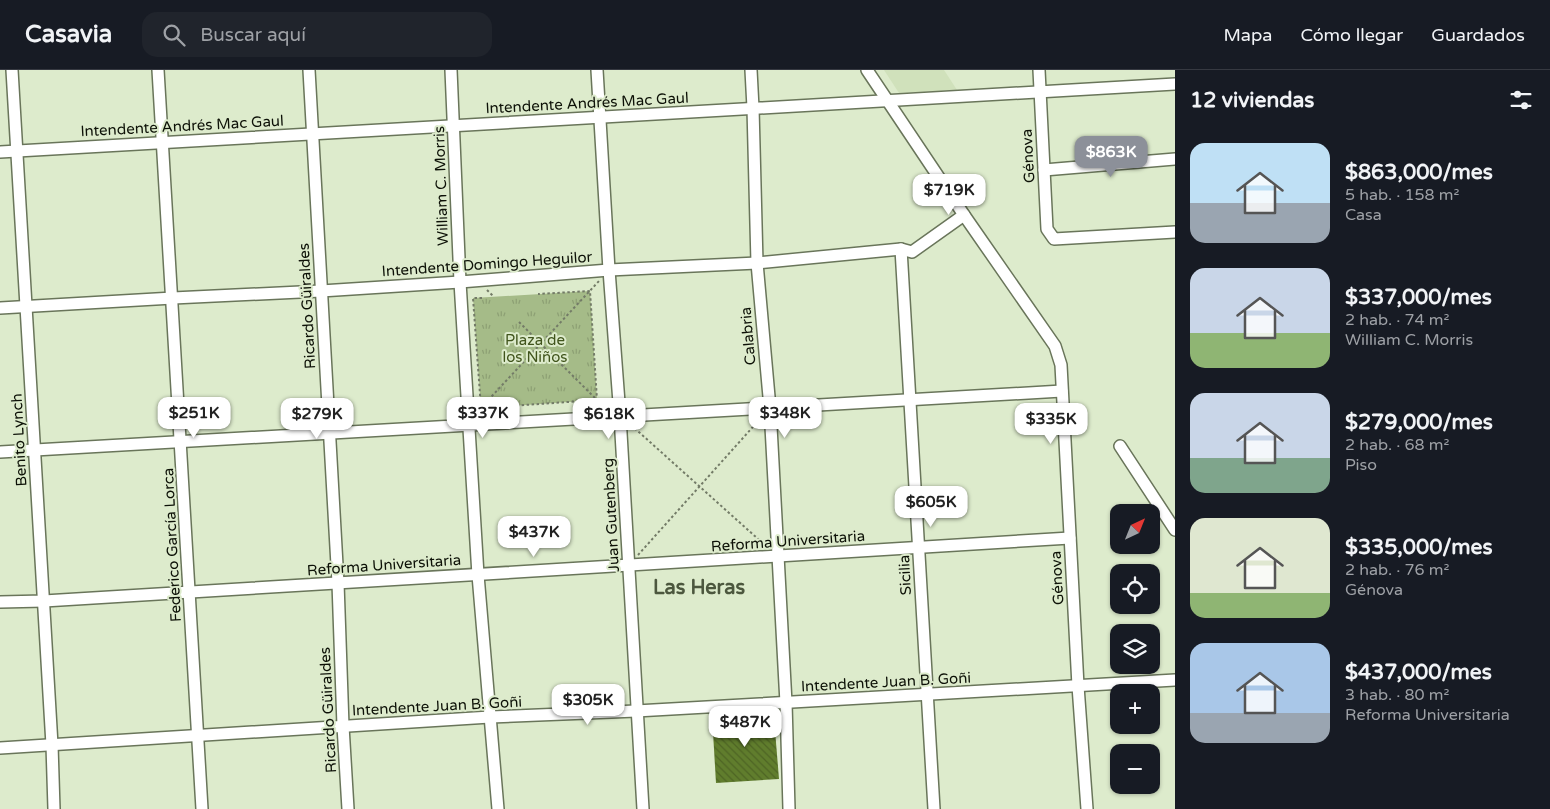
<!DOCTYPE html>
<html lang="es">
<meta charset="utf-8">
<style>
body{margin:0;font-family:"Varela Round",sans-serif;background:#20242c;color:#f1f3f6;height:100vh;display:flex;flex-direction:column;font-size:19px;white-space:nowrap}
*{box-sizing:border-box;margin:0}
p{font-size:16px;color:#9ea1a6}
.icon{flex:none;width:28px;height:28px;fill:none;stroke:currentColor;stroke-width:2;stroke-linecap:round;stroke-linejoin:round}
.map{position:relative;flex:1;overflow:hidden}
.panel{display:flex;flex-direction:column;background:#171b24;width:375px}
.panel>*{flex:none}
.needle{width:32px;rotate:43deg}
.tools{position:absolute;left:1110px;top:434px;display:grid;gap:10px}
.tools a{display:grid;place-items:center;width:50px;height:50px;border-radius:10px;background:#171b24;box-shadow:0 1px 4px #0004;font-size:25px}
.price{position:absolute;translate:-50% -42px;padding:0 11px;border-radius:10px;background:#fff;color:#222;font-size:16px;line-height:32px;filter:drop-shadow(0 1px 2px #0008)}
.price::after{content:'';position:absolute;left:50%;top:30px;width:15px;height:11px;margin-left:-8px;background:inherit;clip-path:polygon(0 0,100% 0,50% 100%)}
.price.on{background:#8c9099;color:#fff}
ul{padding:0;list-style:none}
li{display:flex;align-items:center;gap:15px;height:125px;padding:0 15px}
li span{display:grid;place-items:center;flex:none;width:140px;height:100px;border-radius:15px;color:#555}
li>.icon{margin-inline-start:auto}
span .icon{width:60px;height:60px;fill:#fffc;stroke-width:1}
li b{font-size:21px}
h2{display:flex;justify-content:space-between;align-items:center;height:60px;padding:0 15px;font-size:21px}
header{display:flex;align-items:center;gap:30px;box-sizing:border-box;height:70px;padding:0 25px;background:#171b24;border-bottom:1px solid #363941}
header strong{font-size:24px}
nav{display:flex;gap:28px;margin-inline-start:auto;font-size:18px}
.search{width:350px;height:45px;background:#20242c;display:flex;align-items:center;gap:12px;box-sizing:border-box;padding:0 18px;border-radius:15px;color:#9ea1a6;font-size:19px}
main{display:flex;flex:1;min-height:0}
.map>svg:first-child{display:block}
</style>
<header>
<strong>Casavia</strong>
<div class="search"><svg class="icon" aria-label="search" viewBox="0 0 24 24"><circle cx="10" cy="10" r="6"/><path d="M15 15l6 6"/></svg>Buscar aquí</div>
<nav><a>Mapa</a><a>Cómo llegar</a><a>Guardados</a></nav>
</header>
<main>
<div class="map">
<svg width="1175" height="739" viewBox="0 0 1175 739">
<defs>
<pattern id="park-tufts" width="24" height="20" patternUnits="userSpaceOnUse" patternTransform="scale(1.25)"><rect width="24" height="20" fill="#a5bb88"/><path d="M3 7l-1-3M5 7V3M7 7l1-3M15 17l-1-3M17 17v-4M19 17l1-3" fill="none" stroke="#8da074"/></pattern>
<pattern id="building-back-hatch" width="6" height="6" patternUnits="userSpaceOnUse" patternTransform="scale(1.25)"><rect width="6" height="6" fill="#607d2d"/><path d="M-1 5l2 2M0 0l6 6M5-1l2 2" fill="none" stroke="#4e6524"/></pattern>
</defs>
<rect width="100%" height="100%" fill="#ddebcc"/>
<path fill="#d0e1bb" d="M884,0H944L957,20L899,23Z"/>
<path fill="url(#park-tufts)" d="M590,221L597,330L481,338L473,228Z"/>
<path fill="url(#building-back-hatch)" d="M768,644L774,648L779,709L716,713L712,645Z"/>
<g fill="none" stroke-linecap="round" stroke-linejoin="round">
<g stroke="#69755a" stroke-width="14">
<g id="minor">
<path d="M12,0L52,675L54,739"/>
<path d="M158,0L202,739"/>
<path d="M309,0L338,513L343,656L348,739"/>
<path d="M451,0L460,212L478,505L498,739"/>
<path d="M597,0L609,200L620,346L643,739"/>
<path d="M751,0L753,38L757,193L770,338L786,633L789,739"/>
<path d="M867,0L964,145L1055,276L1061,295L1078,616L1087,739"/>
<path d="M1039,0L1047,159L1054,169L1175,162"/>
<path d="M0,82L1175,14"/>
<path d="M1044,100L1175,89"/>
<path d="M901,179L934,739"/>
<path d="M0,238L173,228L321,221L460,212L609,200L757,193L901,179L912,182L964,145"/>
<path d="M1120,376L1175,460"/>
<path d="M0,382L1062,321"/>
<path d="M0,532L44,531L1070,468"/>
<path d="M0,678L490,647L636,641L1175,610"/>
</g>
</g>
<g stroke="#737b67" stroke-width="2" stroke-dasharray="2.5 2.5" stroke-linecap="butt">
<path d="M487,220L494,227"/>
<path d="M482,228H473L481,338L597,330L590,221L538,224"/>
<path d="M519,252L597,330L607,337"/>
<path d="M478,341L599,211"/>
<path d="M631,355L767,477"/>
<path d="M638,485L760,349"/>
</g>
<use href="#minor" stroke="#fff" stroke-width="11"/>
</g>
<g text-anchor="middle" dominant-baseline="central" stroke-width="4" stroke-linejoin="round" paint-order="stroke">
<g font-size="15" fill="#0d1107" stroke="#ddebcc">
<text transform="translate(587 33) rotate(-3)">Intendente Andrés Mac Gaul</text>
<text transform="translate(182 56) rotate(-3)">Intendente Andrés Mac Gaul</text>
<text transform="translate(1028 86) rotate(-93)">Génova</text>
<text transform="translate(441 116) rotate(-92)">William C. Morris</text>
<text transform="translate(487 194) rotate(-4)">Intendente Domingo Heguilor</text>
<text transform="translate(307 236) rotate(-93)">Ricardo Güiraldes</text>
<text transform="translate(748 266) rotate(-95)">Calabria</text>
<text transform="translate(19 370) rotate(-93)">Benito Lynch</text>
<text transform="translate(611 445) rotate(-93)">Juan Gutenberg</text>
<text transform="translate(788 471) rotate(-4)">Reforma Universitaria</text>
<text transform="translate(172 475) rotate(-93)">Federico García Lorca</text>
<text transform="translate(384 495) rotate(-4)">Reforma Universitaria</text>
<text transform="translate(905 505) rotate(-93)">Sicilia</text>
<text transform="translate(1057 508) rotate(-93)">Génova</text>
<text transform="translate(886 612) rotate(-3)">Intendente Juan B. Goñi</text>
<text transform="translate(437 636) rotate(-3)">Intendente Juan B. Goñi</text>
<text transform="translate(328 640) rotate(-93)">Ricardo Güiraldes</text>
</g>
<g font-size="15" fill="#40541c" stroke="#ddebcc">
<text x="535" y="270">Plaza de<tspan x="535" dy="17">los Niños</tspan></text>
</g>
<g font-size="20" font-weight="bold" fill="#4c573e" stroke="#ddebcc">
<text x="699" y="518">Las Heras</text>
</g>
</g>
</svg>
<div class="tools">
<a><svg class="needle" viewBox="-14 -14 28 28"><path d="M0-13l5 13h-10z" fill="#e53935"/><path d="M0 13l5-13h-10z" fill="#9ea1a6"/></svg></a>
<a><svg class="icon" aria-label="locate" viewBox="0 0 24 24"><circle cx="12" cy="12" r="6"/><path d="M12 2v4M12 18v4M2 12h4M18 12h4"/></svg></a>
<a><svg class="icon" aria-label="layers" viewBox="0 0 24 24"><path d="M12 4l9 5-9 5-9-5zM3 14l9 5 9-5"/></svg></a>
<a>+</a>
<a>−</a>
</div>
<b class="price on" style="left:1111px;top:108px">$863K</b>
<b class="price" style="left:949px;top:146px">$719K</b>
<b class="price" style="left:194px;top:369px">$251K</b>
<b class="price" style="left:483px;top:369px">$337K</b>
<b class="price" style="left:785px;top:369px">$348K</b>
<b class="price" style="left:317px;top:370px">$279K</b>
<b class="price" style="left:609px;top:370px">$618K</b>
<b class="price" style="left:1051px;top:375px">$335K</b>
<b class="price" style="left:931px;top:458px">$605K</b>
<b class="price" style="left:534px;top:488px">$437K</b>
<b class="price" style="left:588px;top:656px">$305K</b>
<b class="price" style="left:745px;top:678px">$487K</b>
</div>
<section class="panel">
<h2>12 viviendas<svg class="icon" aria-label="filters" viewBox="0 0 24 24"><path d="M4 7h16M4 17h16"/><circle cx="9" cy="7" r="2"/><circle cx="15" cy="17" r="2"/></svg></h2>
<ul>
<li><span style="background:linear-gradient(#bfe0f5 60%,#9aa5b1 0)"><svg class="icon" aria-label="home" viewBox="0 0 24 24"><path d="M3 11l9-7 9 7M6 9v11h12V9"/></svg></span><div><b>$863,000/mes</b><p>5 hab. · 158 m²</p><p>Casa</p></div></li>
<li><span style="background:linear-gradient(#c9d6e8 65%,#8fb573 0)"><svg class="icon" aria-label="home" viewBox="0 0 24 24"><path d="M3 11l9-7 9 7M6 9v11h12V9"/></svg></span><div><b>$337,000/mes</b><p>2 hab. · 74 m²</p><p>William C. Morris</p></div></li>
<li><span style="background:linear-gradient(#c9d6e8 65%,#7fa58c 0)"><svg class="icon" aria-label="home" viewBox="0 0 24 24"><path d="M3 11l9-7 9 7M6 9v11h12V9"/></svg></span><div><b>$279,000/mes</b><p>2 hab. · 68 m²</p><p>Piso</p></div></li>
<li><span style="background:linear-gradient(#dfe7d0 75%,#8fb573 0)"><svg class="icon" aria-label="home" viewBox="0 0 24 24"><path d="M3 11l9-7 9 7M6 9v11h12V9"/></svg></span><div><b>$335,000/mes</b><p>2 hab. · 76 m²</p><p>Génova</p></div></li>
<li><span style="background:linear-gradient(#a9c7e8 70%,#9aa5b1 0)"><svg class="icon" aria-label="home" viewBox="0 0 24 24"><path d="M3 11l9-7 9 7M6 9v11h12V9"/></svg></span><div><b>$437,000/mes</b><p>3 hab. · 80 m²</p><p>Reforma Universitaria</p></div></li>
</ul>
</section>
</main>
